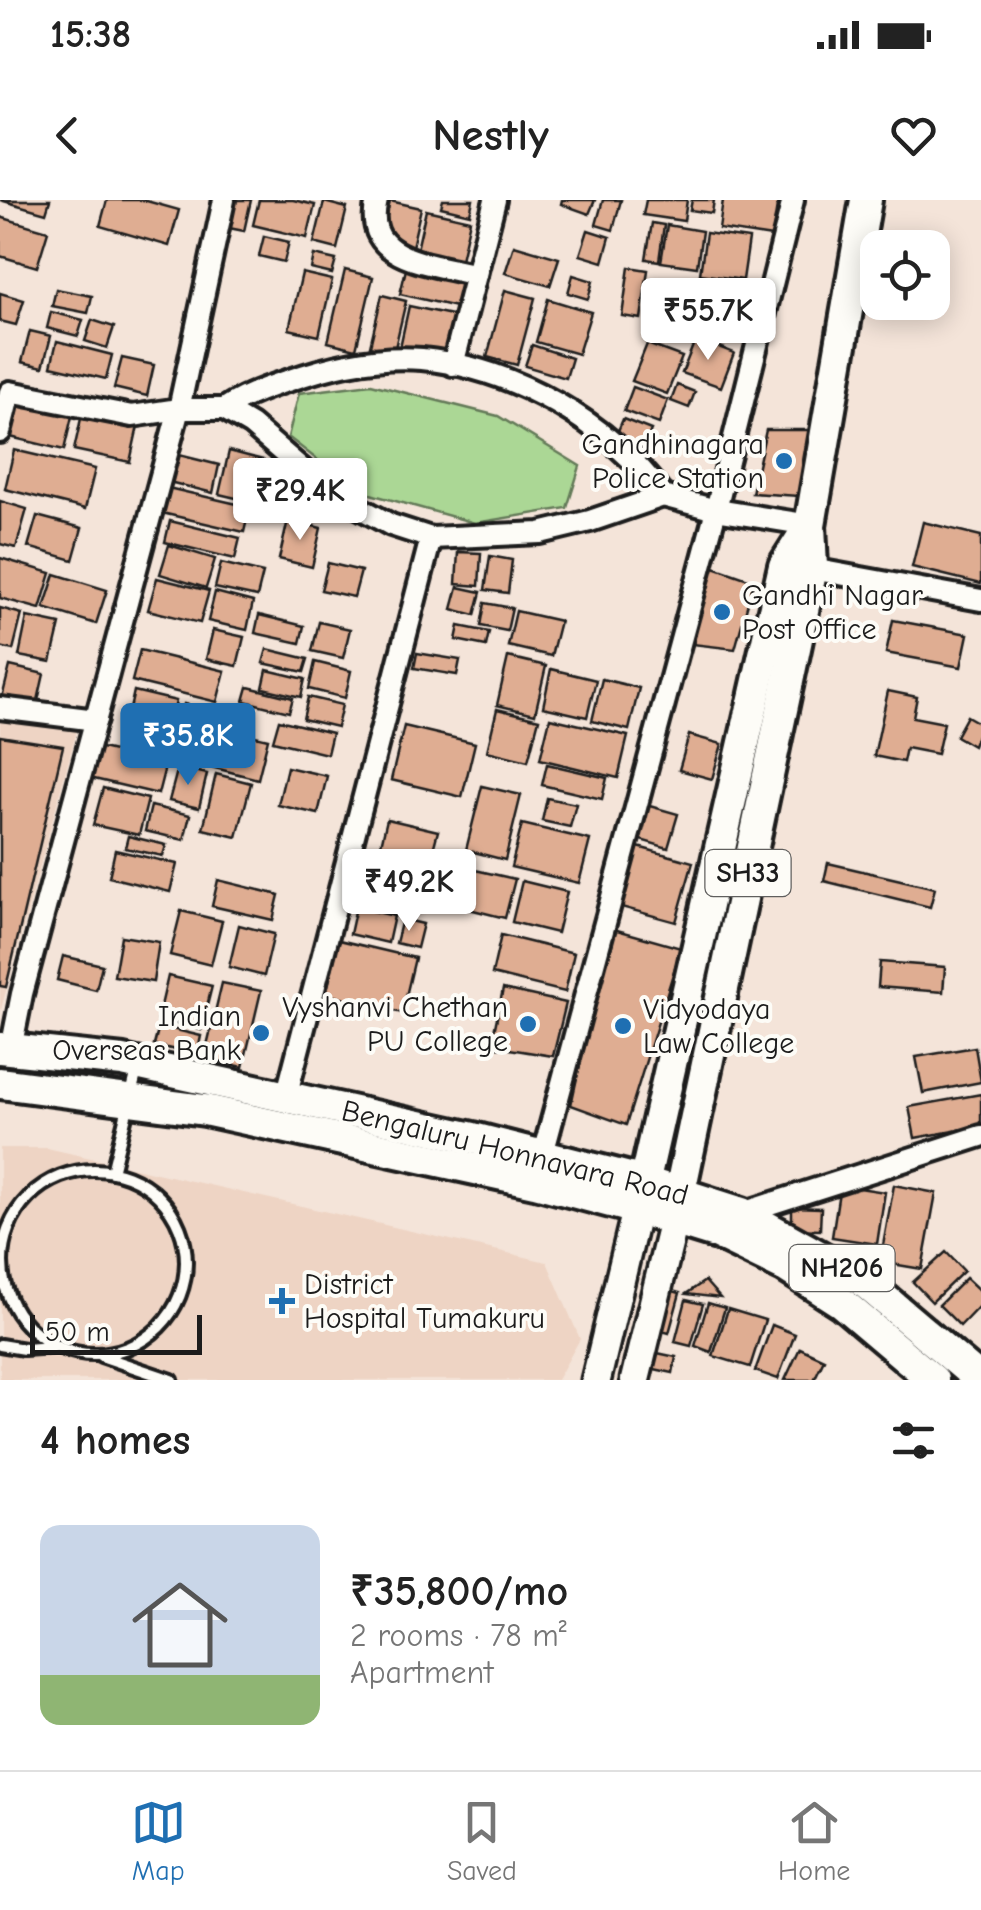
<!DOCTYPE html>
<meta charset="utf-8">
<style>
body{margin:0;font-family:"Comic Neue",sans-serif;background:#f2f2f2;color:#222;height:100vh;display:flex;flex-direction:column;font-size:38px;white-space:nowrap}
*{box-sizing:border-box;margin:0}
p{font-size:32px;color:#767676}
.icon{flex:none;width:55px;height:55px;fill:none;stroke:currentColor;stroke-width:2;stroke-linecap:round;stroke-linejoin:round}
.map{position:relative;height:1180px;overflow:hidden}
.side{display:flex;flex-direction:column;background:#fff;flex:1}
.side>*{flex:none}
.fabs{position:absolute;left:860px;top:30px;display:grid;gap:20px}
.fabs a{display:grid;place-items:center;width:90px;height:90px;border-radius:20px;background:#fff;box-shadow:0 5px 25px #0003;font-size:50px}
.scale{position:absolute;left:30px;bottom:25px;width:172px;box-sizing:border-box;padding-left:10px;border:5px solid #1c1c1c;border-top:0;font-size:28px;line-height:35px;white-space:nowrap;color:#1c1c1c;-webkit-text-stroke:8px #fdfcf7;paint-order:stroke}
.price{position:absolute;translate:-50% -85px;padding:0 22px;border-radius:10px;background:#fff;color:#222;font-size:32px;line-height:65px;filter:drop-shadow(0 2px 5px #0008)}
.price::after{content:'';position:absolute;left:50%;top:60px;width:30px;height:22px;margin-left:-15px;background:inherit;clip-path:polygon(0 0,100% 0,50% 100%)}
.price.active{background:#1f6fb2;color:#fff}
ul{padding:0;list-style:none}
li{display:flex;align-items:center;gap:30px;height:250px;padding:0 40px}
li span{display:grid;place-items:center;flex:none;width:280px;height:200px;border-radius:20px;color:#555}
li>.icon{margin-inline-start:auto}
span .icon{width:120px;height:120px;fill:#fffc;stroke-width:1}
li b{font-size:42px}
h2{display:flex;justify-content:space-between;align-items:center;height:120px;padding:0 40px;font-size:42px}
.status{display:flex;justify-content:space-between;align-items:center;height:70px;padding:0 50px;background:#fff;direction:ltr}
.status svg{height:28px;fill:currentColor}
header{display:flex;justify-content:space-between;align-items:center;height:130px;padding:0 40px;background:#fff;font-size:45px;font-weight:800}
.tabs{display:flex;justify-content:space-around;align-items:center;height:140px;border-top:2px solid #e0e0e0;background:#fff;font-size:28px;color:#767676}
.tabs a{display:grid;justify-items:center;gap:5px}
.tabs .active{color:#1f6fb2}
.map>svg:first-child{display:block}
</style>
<div class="status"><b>15:38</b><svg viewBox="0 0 49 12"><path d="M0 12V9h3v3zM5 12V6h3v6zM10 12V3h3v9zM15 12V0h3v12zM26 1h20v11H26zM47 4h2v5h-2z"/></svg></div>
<header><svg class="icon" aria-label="back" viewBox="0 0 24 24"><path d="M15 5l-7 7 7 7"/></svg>Nestly<svg class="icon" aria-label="heart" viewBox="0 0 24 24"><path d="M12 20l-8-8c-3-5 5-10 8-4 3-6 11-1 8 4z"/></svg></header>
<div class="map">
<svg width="981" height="1180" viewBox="0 0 981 1180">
<rect width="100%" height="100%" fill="#f4e4d9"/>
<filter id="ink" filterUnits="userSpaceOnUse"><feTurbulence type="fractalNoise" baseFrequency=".01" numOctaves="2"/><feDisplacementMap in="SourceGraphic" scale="20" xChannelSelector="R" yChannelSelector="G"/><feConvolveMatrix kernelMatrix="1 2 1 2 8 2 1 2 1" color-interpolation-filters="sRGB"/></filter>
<g filter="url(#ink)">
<g fill="#eed4c4">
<path d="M0,518L77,530L0,813Z"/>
<path d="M0,948H47L547,1062L580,1139L557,1180H0Z"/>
</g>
<path fill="#abd795" stroke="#647a58" stroke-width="2.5" d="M371,184L498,216L580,266L567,308L475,323L356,290L288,237L299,193Z"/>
<g fill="#dfad92" stroke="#1c1c1c" stroke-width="2.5">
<path d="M0,0H50L46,13Z"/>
<path d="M107,0H143L179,10L169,46L100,26Z"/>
<path d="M231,0H251L244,31L224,27Z"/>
<path d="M259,0H293L315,5L307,38L253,25Z"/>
<path d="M443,0H473L470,14L441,7Z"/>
<path d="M562,0H595L589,14L561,4Z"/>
<path d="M603,0H621L613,30L596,25Z"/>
<path d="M646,0H687L684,21L643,15Z"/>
<path d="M692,0H714L712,13L690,10Z"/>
<path d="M723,0H778L772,37L719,29Z"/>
<path d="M390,1L421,8L411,51L380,44Z"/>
<path d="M324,2L347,8L337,49L314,43Z"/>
<path d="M426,10L470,20L460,64L416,54Z"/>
<path d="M0,17L48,31L37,67L0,56Z"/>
<path d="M652,23L664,25L659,61L646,59Z"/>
<path d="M667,25L702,31L697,67L661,62Z"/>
<path d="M588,30L610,37L603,62L580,55Z"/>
<path d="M706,33L749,39L743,80L700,74Z"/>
<path d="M264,36L289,42L284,62L259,56Z"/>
<path d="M514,45L559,58L550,86L505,73Z"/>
<path d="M314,55L336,60L332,74L311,69Z"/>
<path d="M407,65L467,78L460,108L400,94Z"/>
<path d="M629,67L648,70L641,119L622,116Z"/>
<path d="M345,70L373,77L356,149L328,142Z"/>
<path d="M302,73L332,80L319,136L289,129Z"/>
<path d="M573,75L593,81L588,99L568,93Z"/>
<path d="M56,89L92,96L88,113L52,106Z"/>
<path d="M505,90L535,98L517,165L487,157Z"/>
<path d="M0,93L24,100L16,125L0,121Z"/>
<path d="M382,95L406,101L394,152L370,146Z"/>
<path d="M548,99L591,112L578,154L536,142Z"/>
<path d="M650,101L705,109L702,131L647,123Z"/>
<path d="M409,106L456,116L446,157L400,147Z"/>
<path d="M51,112L83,120L78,136L47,128Z"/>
<path d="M92,120L114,127L107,148L85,141Z"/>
<path d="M30,131L51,136L43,167L22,162Z"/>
<path d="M696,138L734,153L721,187L682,173Z"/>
<path d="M57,141L112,155L106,179L51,166Z"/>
<path d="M647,144L682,157L667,194L632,181Z"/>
<path d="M532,145L572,158L566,178L525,166Z"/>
<path d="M122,158L154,165L147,196L114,188Z"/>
<path d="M677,185L695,192L689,208L671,201Z"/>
<path d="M633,187L668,200L659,224L624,211Z"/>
<path d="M11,198L73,212L64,250L2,235Z"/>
<path d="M82,214L138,226L130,262L74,250Z"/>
<path d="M623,219L651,230L643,249L615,238Z"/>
<path d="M766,230H817L799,296L752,293Z"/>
<path d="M14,250L95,269L85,309L5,289Z"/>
<path d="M229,251L263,260L253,302L219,294Z"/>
<path d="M171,253L219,265L213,293L165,281Z"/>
<path d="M168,288L250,307L244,332L162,313Z"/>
<path d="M0,301L27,309L16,348L0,344Z"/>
<path d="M37,316L82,328L73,360L28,347Z"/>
<path d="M288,320L321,328L312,367L279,359Z"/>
<path d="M170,321L240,338L235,359L165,342Z"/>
<path d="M923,322L981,336V384L912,367Z"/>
<path d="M169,345L215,359L206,388L160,374Z"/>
<path d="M458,352L481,353L479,386L456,384Z"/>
<path d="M490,356L512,360L508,393L485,390Z"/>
<path d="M0,358L51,373L40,409L0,398Z"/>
<path d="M221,363L263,373L257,397L215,388Z"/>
<path d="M328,363L361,371L354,397L321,390Z"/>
<path d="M711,366L754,381L735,449L692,444Z"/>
<path d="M55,374L107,390L96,424L44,408Z"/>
<path d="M157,378L209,391L200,423L148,410Z"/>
<path d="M458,387L481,392L475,415L452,409Z"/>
<path d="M215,392L253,402L247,430L208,421Z"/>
<path d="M485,403L512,408L507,431L481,426Z"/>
<path d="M0,408L22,414L13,450L0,447Z"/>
<path d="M516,411L560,421L551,456L508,446Z"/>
<path d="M259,415L304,426L300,443L255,433Z"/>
<path d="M27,417L60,424L51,462L19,456Z"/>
<path d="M893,420L968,434L961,467L886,453Z"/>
<path d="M319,422L350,429L343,458L312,451Z"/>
<path d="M459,426L489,432L486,446L456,440Z"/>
<path d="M213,430L244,437L237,466L206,459Z"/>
<path d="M267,449L308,459L304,472L263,463Z"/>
<path d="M140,450L225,471L217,502L132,481Z"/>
<path d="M417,453L460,460L457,475L414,468Z"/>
<path d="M508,457L546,466L535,514L497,505Z"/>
<path d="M315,462L351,471L345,498L309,489Z"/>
<path d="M10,466L44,474L35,514L0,506Z"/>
<path d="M551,469L596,480L587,517L543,507Z"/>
<path d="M267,470L305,479L301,497L263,488Z"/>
<path d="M602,479L639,488L629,530L592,521Z"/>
<path d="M248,487L293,498L289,512L244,501Z"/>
<path d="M134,491L176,501L166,546L124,536Z"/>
<path d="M888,491L917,497L913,517L944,523L937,554L906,548L903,562L874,556Z"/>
<path d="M308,497L342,505L337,527L303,519Z"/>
<path d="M184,504L213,511L202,556L174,549Z"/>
<path d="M497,509L539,519L528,561L487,551Z"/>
<path d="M967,516L981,524L973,546L956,536Z"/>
<path d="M550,518L628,536L618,578L540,559Z"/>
<path d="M279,520L332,533L327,554L273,541Z"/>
<path d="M404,526L475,543L462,597L391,580Z"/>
<path d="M220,528L268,539L258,579L211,567Z"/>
<path d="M689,535L722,544L712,579L679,570Z"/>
<path d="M0,536L63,546L6,787L0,786Z"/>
<path d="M97,547L166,563L158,594L90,578Z"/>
<path d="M547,564L607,578L602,599L542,585Z"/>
<path d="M178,567L207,574L199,608L169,601Z"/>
<path d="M287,567L327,576L318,614L278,605Z"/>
<path d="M216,574L251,583L237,637L203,629Z"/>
<path d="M482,586L521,595L505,660L466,650Z"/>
<path d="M103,588L148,599L139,635L93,625Z"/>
<path d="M547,598L576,604L570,627L542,621Z"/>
<path d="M639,603L678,614L668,648L630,637Z"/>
<path d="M151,606L190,615L184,640L145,631Z"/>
<path d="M387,619L438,631L430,661L380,649Z"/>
<path d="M522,624L590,640L579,683L511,667Z"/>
<path d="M128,636L166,645L163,656L125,648Z"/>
<path d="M638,647L693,662L676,722L621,707Z"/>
<path d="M115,650L177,664L170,692L109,677Z"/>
<path d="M828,663L935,688L930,707L824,681Z"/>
<path d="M369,666L428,680L420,712L361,698Z"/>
<path d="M462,667L515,679L505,718L453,705Z"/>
<path d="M218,680L279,695L273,720L212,706Z"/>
<path d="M522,681L567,692L557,733L512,722Z"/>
<path d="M356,707L394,716L388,743L350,734Z"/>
<path d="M181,711L222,721L211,765L170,755Z"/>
<path d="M402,719L423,724L417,748L396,743Z"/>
<path d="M239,725L274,734L264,776L229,767Z"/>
<path d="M610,728L681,748L626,925L571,905Z"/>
<path d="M501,735L574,753L565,792L492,774Z"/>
<path d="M121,736L159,742L153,782L114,776Z"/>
<path d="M339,740L415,758L402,813L326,794Z"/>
<path d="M63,756L102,765L96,790L57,780Z"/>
<path d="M880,762L945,767L943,792L878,787Z"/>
<path d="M168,776L212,786L201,830L158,819Z"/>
<path d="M222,783L261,791L243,867L204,858Z"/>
<path d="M503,789L566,803L553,856L491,846Z"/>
<path d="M159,826L201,836L197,855L154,845Z"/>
<path d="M975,847L981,882L923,893L916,857Z"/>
<path d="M981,894V926L915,938L909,907Z"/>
<path d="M840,985L885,992L877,1044L832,1037Z"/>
<path d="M894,985L936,993L922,1069L880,1062Z"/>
<path d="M792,1007L821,1008L820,1030L792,1029Z"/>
<path d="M946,1052L964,1071L932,1102L913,1082Z"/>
<path d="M966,1078L981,1092V1104L960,1126L939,1105Z"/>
<path d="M705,1081L720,1098L686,1094Z"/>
<path d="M659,1087L680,1093L669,1133L647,1127Z"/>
<path d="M686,1100L703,1104L691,1146L675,1142Z"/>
<path d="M708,1103L725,1108L711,1152L695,1146Z"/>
<path d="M728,1109L765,1120L750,1167L713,1156Z"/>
<path d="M772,1125L795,1134L778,1179L755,1171Z"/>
<path d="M800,1148L824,1159L814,1180H785Z"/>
<path d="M648,1151L676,1157L673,1173L645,1167Z"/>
</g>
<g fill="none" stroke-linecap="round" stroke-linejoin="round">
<g stroke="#1c1c1c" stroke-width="18">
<g id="service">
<circle cx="94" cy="1062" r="92"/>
<path d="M112,972L138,866"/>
<path d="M0,1145L24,1149L54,1147"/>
<path d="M101,1156L172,1180"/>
</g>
</g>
<g stroke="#1c1c1c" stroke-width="28">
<g id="minor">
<path d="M377,0C361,62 433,63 476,75"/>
<path d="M453,165L495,0"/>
<path d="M224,209C243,196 265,188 287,181C329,166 377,155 422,159C514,168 608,222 663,296"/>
<path d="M0,232L10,192L132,216L179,209L224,0"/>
<path d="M801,367L981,400"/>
<path d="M0,508L96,520"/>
<path d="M11,849L22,794L179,209H224L251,225L325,289L391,325L431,338L540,333L590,321L663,296L716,310L810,325"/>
<path d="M286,897L431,338"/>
<path d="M540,965L716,310L793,0"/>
<path d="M742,1013L981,936"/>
</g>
</g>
<g stroke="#1c1c1c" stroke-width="35">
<g id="secondary">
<path d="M596,1180L637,1009"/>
<path d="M635,1180L674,1020"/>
</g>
</g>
<g stroke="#1c1c1c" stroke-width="38">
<g id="primary">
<path d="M0,848L123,861L473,938L645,982L742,1013L862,1080L980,1180"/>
<path d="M0,883L205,910L535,982L637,1009L718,1034L786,1067L842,1103L933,1180"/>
<path d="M640,1001L784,366L810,325"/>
<path d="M674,1020L812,368L810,325L866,0"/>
</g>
</g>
<use href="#service" stroke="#fdfcf7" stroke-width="10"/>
<use href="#minor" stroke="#fdfcf7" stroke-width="20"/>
<use href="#secondary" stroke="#fdfcf7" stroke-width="28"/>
<use href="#primary" stroke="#fdfcf7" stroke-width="30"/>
</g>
</g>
<g fill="#1f6fb2" stroke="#fdfcf7" stroke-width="4">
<circle cx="784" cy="261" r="10"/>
<circle cx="722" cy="412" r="10"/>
<circle cx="528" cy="824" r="10"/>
<circle cx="623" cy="826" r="10"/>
<circle cx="261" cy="833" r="10"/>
<path d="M277 1086h10v10h10v10h-10v10h-10v-10h-10v-10h10z"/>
</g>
<g text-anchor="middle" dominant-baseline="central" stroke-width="8" stroke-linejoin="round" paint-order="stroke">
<g fill="#fdfcf7" stroke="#605f5e" stroke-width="2.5">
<rect x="705.5" y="650" width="85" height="46" rx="8"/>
<rect x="789.5" y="1045" width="105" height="46" rx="8"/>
</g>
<g font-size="28" font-weight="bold" fill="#1c1c1c">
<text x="748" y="673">SH33</text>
<text x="842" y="1068">NH206</text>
</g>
<g font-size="30" fill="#1c1c1c" stroke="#fdfcf7" text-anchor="end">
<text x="764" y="244">Gandhinagara<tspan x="764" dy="34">Police Station</tspan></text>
<text x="742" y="395" text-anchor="start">Gandhi Nagar<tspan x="742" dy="34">Post Office</tspan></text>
<text x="508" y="807">Vyshanvi Chethan<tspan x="508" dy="34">PU College</tspan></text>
<text x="643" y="809" text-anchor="start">Vidyodaya<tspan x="643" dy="34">Law College</tspan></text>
<text x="241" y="816">Indian<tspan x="241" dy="34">Overseas Bank</tspan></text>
<text x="304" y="1084" text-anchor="start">District<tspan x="304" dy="34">Hospital Tumakuru</tspan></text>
</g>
<g font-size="30" fill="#1c1c1c" stroke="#fdfcf7">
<text transform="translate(515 953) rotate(14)">Bengaluru Honnavara Road</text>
</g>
</g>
</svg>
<div class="fabs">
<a><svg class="icon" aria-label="locate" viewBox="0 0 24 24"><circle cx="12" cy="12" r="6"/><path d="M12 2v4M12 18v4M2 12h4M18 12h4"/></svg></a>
</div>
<div class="scale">50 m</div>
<b class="price" style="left:708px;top:163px">₹55.7K</b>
<b class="price" style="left:300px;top:343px">₹29.4K</b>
<b class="price active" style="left:188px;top:588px">₹35.8K</b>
<b class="price" style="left:409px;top:734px">₹49.2K</b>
</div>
<section class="side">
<h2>4 homes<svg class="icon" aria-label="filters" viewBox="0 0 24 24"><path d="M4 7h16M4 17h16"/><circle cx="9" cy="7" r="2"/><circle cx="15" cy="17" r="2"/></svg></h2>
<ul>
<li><span style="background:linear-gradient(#c9d6e8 75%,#8fb573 0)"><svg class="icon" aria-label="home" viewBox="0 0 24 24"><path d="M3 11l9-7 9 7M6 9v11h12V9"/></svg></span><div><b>₹35,800/mo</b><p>2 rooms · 78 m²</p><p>Apartment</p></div></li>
</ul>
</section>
<nav class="tabs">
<a class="active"><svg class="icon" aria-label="map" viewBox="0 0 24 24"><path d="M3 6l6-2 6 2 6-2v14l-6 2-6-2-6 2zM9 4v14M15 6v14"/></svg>Map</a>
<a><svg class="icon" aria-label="saved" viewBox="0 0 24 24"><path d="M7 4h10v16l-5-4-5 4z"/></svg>Saved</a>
<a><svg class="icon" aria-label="home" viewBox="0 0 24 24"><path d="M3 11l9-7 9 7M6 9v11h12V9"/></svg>Home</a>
</nav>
